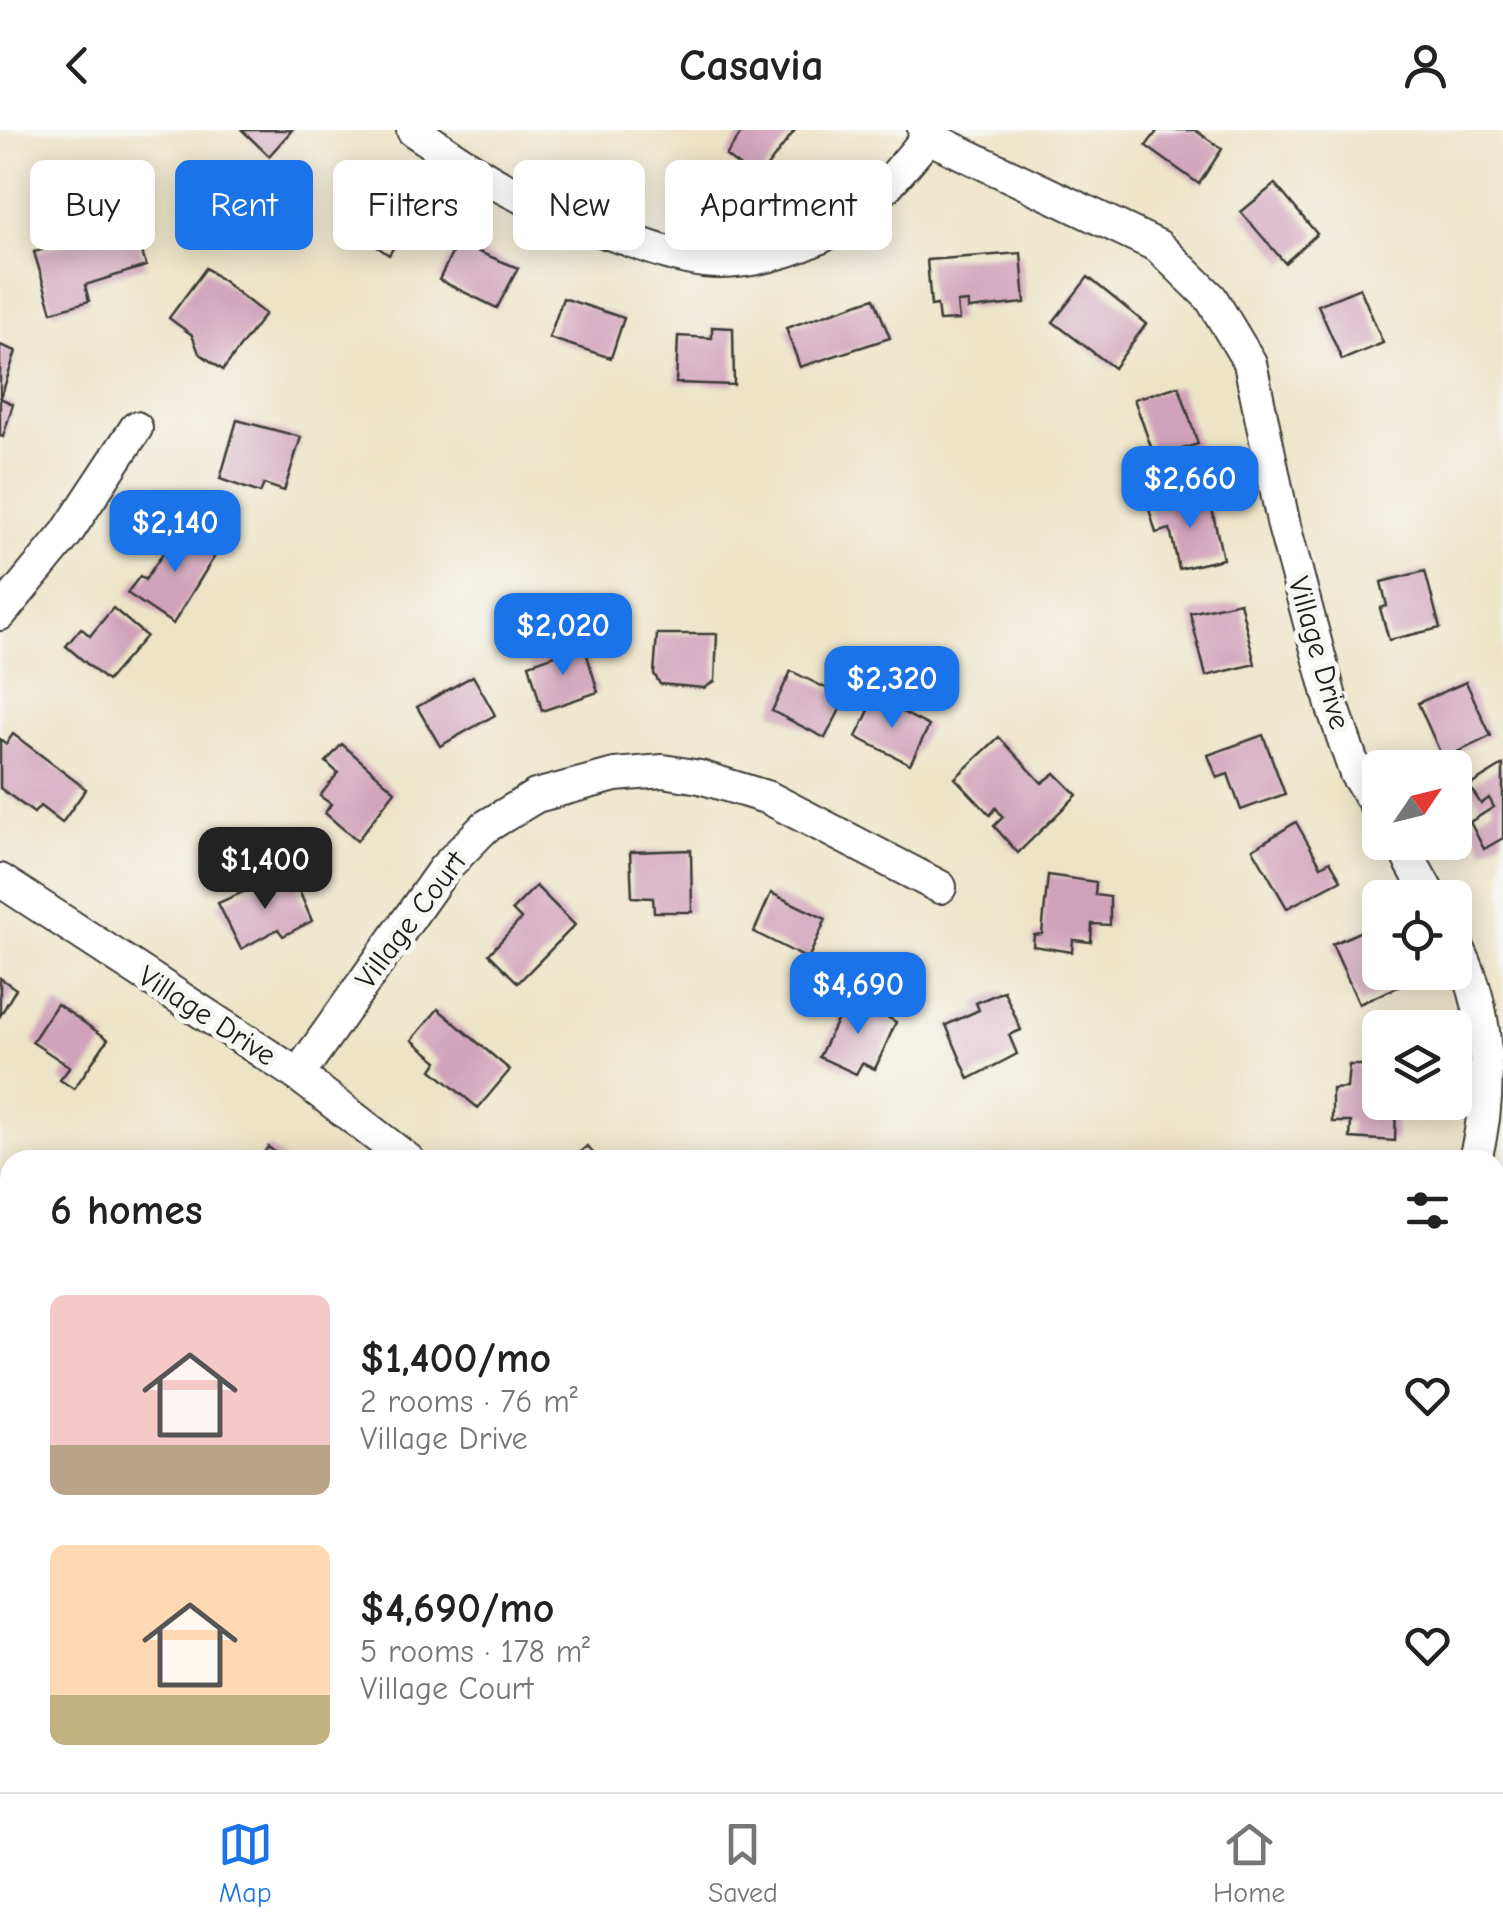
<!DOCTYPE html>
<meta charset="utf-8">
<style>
body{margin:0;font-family:"Comic Neue",sans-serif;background:#f2f2f2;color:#222;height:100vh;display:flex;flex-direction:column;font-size:38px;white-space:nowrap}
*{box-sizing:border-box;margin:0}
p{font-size:32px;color:#767676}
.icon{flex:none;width:55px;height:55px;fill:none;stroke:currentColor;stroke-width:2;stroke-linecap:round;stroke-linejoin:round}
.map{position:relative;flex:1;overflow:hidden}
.details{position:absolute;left:0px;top:1020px;width:1505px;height:642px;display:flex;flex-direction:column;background:#fff;border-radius:30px 30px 0 0;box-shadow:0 5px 25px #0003}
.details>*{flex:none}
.hud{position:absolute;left:30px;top:30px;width:1000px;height:90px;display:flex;gap:20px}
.needle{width:65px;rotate:55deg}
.tools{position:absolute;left:1362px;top:620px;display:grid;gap:20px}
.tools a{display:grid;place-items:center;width:110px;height:110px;border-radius:15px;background:#fff;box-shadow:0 5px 25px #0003;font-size:50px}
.price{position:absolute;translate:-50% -85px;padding:0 22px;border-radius:20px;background:#1a73e8;color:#fff;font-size:32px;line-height:65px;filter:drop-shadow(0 2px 5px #0008)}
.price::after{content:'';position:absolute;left:50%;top:60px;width:30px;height:22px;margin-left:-15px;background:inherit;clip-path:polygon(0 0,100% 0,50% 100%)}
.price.on{background:#222;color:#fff}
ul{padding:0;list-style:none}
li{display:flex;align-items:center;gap:30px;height:250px;padding:0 50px}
li span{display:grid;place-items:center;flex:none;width:280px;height:200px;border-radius:15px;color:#555}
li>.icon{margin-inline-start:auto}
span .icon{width:120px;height:120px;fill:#fffc;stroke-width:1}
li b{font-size:42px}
h2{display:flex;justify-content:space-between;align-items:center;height:120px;padding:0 50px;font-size:42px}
.pill{padding:0 35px;border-radius:15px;background:#fff;box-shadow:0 5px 25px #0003;font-size:35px;line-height:90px}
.pill.on{background:#1a73e8;color:#fff}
header{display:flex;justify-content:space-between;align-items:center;height:130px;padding:0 50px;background:#fff;font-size:45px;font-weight:700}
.tabs{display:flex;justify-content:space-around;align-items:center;height:140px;border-top:2px solid #e0e0e0;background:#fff;font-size:28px;color:#767676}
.tabs a{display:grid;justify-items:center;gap:5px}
.tabs .on{color:#1a73e8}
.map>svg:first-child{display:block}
</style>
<header><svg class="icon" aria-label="back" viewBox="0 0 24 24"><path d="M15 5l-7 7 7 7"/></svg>Casavia<svg class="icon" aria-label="person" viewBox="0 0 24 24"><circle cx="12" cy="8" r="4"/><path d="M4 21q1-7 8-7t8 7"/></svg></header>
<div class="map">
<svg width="1503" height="1662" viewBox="0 0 1503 1662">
<rect width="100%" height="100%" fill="#f6f6f2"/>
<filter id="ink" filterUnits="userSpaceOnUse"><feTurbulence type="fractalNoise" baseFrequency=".01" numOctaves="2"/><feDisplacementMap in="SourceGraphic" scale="20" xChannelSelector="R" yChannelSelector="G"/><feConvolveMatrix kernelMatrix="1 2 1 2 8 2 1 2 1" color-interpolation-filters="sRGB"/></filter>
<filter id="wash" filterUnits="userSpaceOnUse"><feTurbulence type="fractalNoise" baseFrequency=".0048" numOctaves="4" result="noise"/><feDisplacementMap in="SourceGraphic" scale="40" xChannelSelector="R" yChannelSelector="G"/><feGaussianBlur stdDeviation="2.25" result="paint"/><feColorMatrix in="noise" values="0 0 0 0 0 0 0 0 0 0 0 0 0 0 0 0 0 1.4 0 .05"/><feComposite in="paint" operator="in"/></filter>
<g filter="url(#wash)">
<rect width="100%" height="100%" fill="#ede4c7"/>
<path fill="#61a1d3" stroke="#3e5e78" stroke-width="2.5" d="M382,1653H548L555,1662H389Z"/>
<g id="blocks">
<g fill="#d0a2b9">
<path d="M242,0H292L269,26Z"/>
<path d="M743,0H795L757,50L726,26Z"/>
<path d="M1158,0H1195L1222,19L1199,54L1146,16Z"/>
<path d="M1275,54L1317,104L1285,133L1241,82Z"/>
<path d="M368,59L412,87L389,125L344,94Z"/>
<path d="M103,79L109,99L134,93L146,136L85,155L89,171L52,182L34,122L68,113L62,95Z"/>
<path d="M457,113L518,138L497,178L439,150Z"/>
<path d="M1021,123L1025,173L968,179V172L957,173L959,190L939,191L937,175L931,176L927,130Z"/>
<path d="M206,138L265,184L223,240L199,223L192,205L169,188Z"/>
<path d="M1088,147L1146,194L1114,238L1053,192Z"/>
<path d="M1360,158L1383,213L1342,230L1318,175Z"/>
<path d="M563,168L624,188L611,228L549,208Z"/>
<path d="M874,168L890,208L800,237L786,198Z"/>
<path d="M712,197L733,198L734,255L676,253L678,206L712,208Z"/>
<path d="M0,215L16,221L1,267H0Z"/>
<path d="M1179,256L1198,314L1155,328L1134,269Z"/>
<path d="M0,268L13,274L3,307L0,306Z"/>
<path d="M237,290L301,307L284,361L264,354L260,363L220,349Z"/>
<path d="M1209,366L1223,429L1179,439L1170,399L1156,403L1149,379Z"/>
<path d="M183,394L219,419L173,494L127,463L140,446L145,450Z"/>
<path d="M1425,441L1440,498L1389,510L1380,478L1387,476L1381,452Z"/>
<path d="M1240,472L1255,534L1206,546L1190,483Z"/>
<path d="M113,478L146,506L107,551L66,516L81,498L90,506Z"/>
<path d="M657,504H717L715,551L704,558L660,554L654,544Z"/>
<path d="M584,515L598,562L542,581L529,534Z"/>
<path d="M791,541L846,568L825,608L772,581Z"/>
<path d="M473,546L495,585L440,616L417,577Z"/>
<path d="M1466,552L1491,606L1443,629L1418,573Z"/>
<path d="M875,568L929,596L910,634L856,607Z"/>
<path d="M13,604L86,659L62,693L40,676L34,683L0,658V609L6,614Z"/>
<path d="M1263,605L1285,664L1241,680L1228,644L1217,648L1208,625Z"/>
<path d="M999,607L1042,653L1055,643L1077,665L1018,723L994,696L1003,687L996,678L990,685L955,648Z"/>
<path d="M342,614L395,661L357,711L325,683L331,674L320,666L338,643L326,632Z"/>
<path d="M1503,635V708L1484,719L1470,692L1494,677L1489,668L1481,674L1469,656Z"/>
<path d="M1296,692L1321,736L1330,731L1341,750L1287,778L1253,719Z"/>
<path d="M691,720L692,782H654L653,768L632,767L630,722Z"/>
<path d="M1048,745L1096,752L1095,765L1110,767V795L1092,794L1091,812L1073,810L1072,822L1033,816L1034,805L1042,804Z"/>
<path d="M275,748L280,758L295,751L312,791L283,806L278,799L241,819L218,773Z"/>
<path d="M536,756L575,795L518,853L489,824L521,789L512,780Z"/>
<path d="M771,763L826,789L808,829L754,802Z"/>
<path d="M1373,796L1380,813V842H1394L1400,856L1359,874L1332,814Z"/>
<path d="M0,848L16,859L0,886Z"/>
<path d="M1004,861L1021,900L1009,905L1017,924L969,949L946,895L979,880L976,873Z"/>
<path d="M849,866L896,892L875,939L862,933L856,944L819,927Z"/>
<path d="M57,874L108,909L74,959L60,950L70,937L32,912Z"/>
<path d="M438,879L510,940L478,978L432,940L438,931L412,910Z"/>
<path d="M1349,935H1380V972H1396L1395,1011L1350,1008L1351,992H1332V959L1347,958Z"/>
<path d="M587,1016L599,1030H571Z"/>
<path d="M268,1017L285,1030H259Z"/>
<path d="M1495,1206L1503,1214V1274L1495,1283Z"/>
</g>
</g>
</g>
<g filter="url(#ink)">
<use href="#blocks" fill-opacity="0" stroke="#3b3a36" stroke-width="2.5"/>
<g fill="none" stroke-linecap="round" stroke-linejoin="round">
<g stroke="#3b3a36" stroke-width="36">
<g id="street">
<path d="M413,0C441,18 468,38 497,54C537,76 580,93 623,108C649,117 678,128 704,131C742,136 797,121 830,102C870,79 899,42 928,7"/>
<path d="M924,0L928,7L1158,116L1211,168L1250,233L1284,396L1332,575L1356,644L1380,681"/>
<path d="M0,484L66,404L136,298"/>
<path d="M1400,712L1431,768"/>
<path d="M0,750L298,945L408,1030"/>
<path d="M1455,812C1490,878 1493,959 1475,1030"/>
<path d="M298,945L444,739L485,697L536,666L615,645L663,641L700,647L769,668L940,757"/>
<path d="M1495,1123L1503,1127"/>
<path d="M1186,1652L1206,1662"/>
</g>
</g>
<use href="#street" stroke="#fff" stroke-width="32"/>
</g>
</g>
<g text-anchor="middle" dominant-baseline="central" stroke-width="10" stroke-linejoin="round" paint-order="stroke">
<g font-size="30" fill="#1c1c1c" stroke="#f6f6f2">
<text transform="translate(1319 523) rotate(74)">Village Drive</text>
<text transform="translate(411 790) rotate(-53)">Village Court</text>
<text transform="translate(207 886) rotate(33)">Village Drive</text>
</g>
</g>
</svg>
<div class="tools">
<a><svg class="needle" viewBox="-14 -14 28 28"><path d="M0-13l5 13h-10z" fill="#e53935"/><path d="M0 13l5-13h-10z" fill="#767676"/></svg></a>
<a><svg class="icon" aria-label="locate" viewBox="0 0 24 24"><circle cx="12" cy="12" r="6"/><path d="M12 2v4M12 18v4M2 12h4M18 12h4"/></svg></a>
<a><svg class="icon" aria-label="layers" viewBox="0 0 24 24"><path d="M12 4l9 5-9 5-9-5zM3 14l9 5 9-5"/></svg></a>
</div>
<b class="price" style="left:1190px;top:401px">$2,660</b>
<b class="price" style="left:175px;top:445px">$2,140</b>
<b class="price" style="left:563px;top:548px">$2,020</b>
<b class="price" style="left:892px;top:601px">$2,320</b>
<b class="price on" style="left:265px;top:782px">$1,400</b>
<b class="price" style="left:858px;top:907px">$4,690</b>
<div class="hud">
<a class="pill">Buy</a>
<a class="pill on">Rent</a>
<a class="pill">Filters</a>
<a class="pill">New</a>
<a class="pill">Apartment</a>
</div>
<section class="details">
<h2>6 homes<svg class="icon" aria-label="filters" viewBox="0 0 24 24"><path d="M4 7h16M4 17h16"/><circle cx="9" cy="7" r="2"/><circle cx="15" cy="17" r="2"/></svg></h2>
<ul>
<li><span style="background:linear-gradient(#f6c9c9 75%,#b9a48a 0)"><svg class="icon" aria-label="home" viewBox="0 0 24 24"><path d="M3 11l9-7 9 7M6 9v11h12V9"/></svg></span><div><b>$1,400/mo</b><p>2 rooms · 76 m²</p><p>Village Drive</p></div><svg class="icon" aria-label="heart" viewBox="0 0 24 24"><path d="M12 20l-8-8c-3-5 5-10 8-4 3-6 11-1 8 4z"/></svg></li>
<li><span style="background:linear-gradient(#ffd9b3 75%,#c2b280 0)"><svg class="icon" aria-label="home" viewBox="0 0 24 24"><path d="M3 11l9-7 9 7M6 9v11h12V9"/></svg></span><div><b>$4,690/mo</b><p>5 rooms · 178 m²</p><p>Village Court</p></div><svg class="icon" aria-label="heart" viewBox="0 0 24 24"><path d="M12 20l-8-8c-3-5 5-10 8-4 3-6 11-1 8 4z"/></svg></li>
</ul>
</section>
</div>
<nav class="tabs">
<a class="on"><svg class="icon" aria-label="map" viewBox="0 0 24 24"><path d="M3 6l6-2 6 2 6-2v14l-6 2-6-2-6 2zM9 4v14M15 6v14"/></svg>Map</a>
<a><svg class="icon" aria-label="saved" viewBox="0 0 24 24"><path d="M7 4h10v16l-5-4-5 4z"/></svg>Saved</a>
<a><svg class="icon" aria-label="home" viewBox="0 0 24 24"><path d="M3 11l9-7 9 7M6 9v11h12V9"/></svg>Home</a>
</nav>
